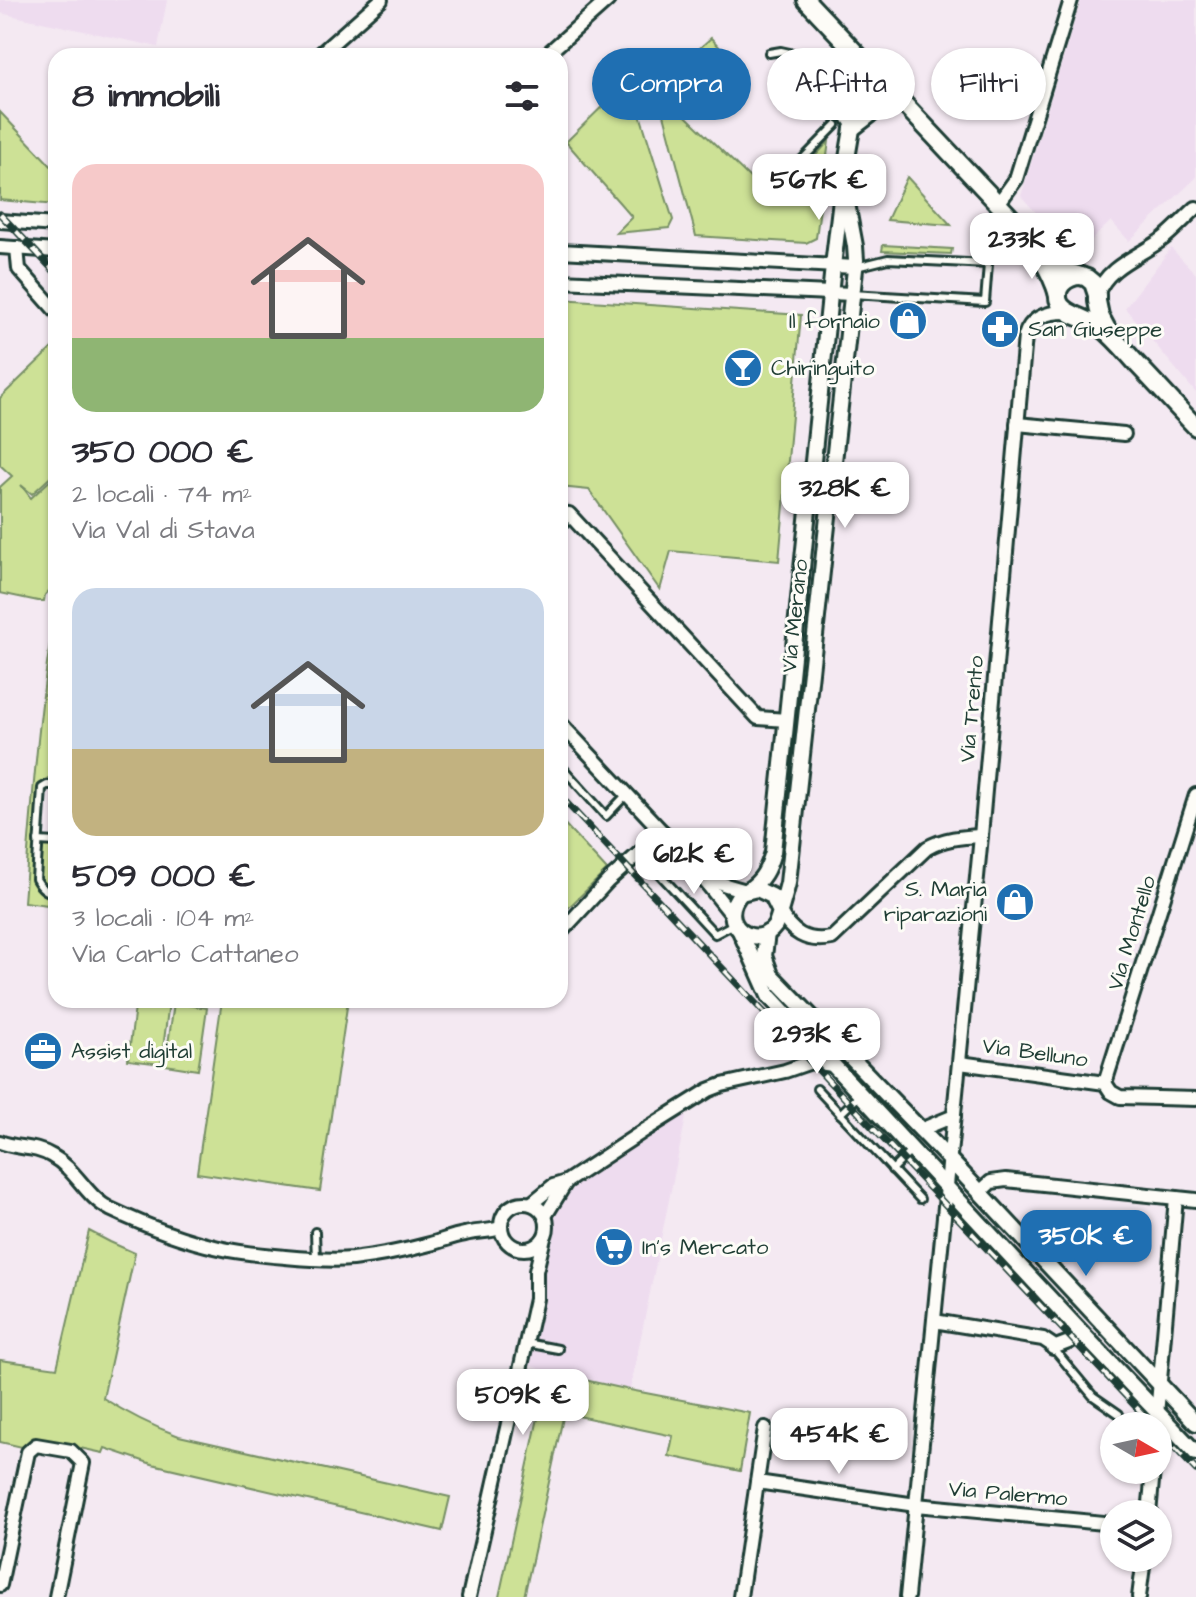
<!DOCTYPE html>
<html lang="it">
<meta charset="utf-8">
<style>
body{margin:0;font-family:"Architects Daughter",sans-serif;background:#f7f7f7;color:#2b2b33;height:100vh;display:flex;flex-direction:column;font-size:30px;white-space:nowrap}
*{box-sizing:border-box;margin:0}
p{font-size:26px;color:#7c7c81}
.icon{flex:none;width:44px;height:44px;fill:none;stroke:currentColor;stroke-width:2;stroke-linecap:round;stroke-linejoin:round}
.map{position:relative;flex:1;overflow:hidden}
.details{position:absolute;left:48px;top:48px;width:520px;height:960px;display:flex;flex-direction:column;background:#fff;border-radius:24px;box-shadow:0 2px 6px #0004}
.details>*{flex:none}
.hud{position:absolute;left:592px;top:48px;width:484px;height:72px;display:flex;gap:16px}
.needle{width:52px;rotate:99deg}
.controls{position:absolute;left:1100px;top:1412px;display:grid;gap:16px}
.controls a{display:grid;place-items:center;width:72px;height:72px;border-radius:50%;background:#fff;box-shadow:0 2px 6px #0004;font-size:40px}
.price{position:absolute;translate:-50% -68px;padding:0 18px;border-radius:16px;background:#fff;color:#222;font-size:26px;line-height:52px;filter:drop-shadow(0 2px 4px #0008)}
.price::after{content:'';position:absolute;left:50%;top:48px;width:24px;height:18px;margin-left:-12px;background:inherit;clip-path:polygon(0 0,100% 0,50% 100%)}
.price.active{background:#1f6fb2;color:#fff}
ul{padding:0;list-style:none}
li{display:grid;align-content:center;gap:16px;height:424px;padding:0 24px}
li span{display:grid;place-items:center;height:248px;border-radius:24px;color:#555}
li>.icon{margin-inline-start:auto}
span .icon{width:144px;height:144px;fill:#fffc;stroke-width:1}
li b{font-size:34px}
h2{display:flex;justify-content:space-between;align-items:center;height:96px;padding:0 24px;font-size:34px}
.chip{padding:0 28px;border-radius:36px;background:#fff;box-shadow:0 2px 6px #0004;font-size:28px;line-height:72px}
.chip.active{background:#1f6fb2;color:#fff}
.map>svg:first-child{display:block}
</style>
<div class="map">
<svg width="1196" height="1597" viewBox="0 0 1196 1597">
<rect width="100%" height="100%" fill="#f4e9f2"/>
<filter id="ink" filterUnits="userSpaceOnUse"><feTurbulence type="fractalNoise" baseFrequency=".0125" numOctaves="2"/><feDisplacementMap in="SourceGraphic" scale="16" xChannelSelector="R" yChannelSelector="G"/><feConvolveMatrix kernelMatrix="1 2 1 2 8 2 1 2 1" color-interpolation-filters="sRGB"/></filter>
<g filter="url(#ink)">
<g fill="#eedcef">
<path d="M0,0H167L158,47L0,13Z"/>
<path d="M1081,0H1196V178L1129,241L1111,221L1075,256L1021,196Z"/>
<path d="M1171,248L1196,274V393L1125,308Z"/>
<path d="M679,1108L686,1117L630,1390L548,1372L521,1362L544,1238L547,1231L545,1216L566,1182Z"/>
</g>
<g fill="#cde196" stroke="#768f65" stroke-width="2">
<path d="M711,38L737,66L686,112L660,84Z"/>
<path d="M622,87L633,92L673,220L669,228L616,233L632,217L566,142Z"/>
<path d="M665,96L774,201L829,141L816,238L806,243L696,236L661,103Z"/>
<path d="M0,112L56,171V205L0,200Z"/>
<path d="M907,177L951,225L887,220Z"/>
<path d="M883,245L952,249L951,254L882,251Z"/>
<path d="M560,299L801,315L779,561L671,551L660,590L589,490L560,487Z"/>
<path d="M56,344V472L32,494L21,485L31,498L56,475V568L52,588L45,595L44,601H38L0,593V487L12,476L0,465V398Z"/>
<path d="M56,606V778H48L45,780L40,845L56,847V906L24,902C32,803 39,704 56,606Z"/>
<path d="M560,819L607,870L560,916Z"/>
<path d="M136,1000L169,1002L161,1064L128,1060Z"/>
<path d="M222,1000H348L320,1191L197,1173Z"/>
<path d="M174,1003L207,1008L198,1070L165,1065Z"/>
<path d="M89,1231L110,1242L135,1253L103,1398C128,1414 152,1426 179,1436L450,1497L442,1531L152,1464L105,1448L103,1453L34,1438L22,1447L0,1442V1360L57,1368Z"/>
<path d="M548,1372L630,1390L750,1413L740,1471L669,1456L673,1436L564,1413L524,1597H499Z"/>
</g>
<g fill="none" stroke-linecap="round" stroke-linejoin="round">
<g stroke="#1f3d34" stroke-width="12">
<g id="service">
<path d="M769,53L781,51L790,53L843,115L850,126"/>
<path d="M790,172L836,125"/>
<path d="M852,294L985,302L988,264L888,259L856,267"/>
<path d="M560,765L606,816L627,794"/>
<path d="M56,785H47L42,788L36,879C41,888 46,892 56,894"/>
<path d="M38,841L56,842"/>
<path d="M640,853L715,934L734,924"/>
<path d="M817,1089L920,1199"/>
<path d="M840,1114L860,1095"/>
<path d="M892,1170L912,1150"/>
<path d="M315,1232L316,1259"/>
<path d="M526,1343L558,1349"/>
<path d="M1053,1348L1093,1396L1119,1414"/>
</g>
</g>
<g stroke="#1f3d34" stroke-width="18">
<g id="minor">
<path d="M318,56L381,0"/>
<path d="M545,56L608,0"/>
<path d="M998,204L1016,179L1071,0"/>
<path d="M0,221L56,225"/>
<path d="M0,247L56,251"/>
<path d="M17,248L19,269L56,311"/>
<path d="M560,251L855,267"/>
<path d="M560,281L852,294"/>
<path d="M1097,295C1107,265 1141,256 1164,238C1175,229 1185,218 1196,208"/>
<path d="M1017,424L1124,434"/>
<path d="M560,513L569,514L758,718L787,720"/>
<path d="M560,723L685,856L732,915"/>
<path d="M706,874C718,884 732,887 747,891"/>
<path d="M779,910C791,933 806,943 832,938L927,848C944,838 962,837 981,836"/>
<path d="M560,933L608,881L663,832"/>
<path d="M960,1063L1105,1083L1111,1092L1120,1097L1196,1099"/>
<path d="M1105,1083L1196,795"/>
<path d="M920,1130L954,1116"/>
<path d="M0,1142C17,1149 34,1145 52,1156C76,1169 86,1197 110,1209C144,1225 182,1240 219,1248C240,1253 263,1255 285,1257C307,1259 330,1261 352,1259C378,1256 404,1251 430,1244C441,1241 453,1236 465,1234C477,1231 488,1232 500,1228"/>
<path d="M980,1192L991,1182L1006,1180L1196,1200"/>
<circle cx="524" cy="1226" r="23"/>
<path d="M532,1203L553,1186L566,1182"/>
<path d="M545,1216L566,1182L645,1130L709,1090L722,1085L785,1071L811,1062L833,1065"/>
<path d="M934,1321L1043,1339L1052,1345L1053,1348L1069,1342L1082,1333"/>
<path d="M1156,1426L1176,1198"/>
<path d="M757,1482L916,1505L1114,1524"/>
<path d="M1149,1514L1153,1470"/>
<path d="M0,1585L28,1452L36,1445L71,1451L83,1463L56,1597"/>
<path d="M469,1597L536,1299V1271L544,1238"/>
<path d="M740,1597L765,1428"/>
<path d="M907,1597L981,836L1025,336C1031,316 1048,312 1066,312"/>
<path d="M1139,1597L1144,1558"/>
</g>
</g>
<g stroke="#1f3d34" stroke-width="20">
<g id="tertiary">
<path d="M852,129L895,96"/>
<path d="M748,890C763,880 768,869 773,852L833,266L843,182L852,129L858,113L869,93L882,82"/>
<path d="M779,910L772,896L757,889L741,893C714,923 756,953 775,926C778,920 786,891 788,883L856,260L855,246L843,182"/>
<path d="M740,931L769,996L1082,1333L1196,1453"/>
<path d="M767,933L764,956L771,975L949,1159L1196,1423"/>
</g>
</g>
<g stroke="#1f3d34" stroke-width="22">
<g id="secondary">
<path d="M806,0L1018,225C1035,248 1050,268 1058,295"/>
<path d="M1043,256L1063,270L1087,278L1093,283L1097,295V301L1100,316L1108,331"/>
<path d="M1081,276C1066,276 1052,289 1060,304C1066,315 1091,320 1102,328C1115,338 1126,352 1137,364C1157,385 1176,406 1196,427"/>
</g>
</g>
<use href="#service" stroke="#fdfcf7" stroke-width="6"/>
<use href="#minor" stroke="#fdfcf7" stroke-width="12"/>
<use href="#tertiary" stroke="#fdfcf7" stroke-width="14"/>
<use href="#secondary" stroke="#fdfcf7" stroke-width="16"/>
<g stroke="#1f3d34" stroke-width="7">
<g id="rail">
<path d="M0,214L56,273"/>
<path d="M560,796L1154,1426"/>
<path d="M1158,1430L1196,1470"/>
</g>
</g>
<use href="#rail" stroke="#fdfcf7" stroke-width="4" stroke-dasharray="12" stroke-linecap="butt"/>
</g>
</g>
<defs>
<g id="shop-disc" transform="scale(2)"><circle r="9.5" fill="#1f6fb2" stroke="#fdfcf7"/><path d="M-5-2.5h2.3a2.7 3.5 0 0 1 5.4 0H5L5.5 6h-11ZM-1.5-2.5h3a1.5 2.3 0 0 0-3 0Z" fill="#fff"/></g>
<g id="pharmacy-disc" transform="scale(2)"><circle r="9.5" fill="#1f6fb2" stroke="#fdfcf7"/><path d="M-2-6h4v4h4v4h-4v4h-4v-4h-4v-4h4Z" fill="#fff"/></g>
<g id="bar-disc" transform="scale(2)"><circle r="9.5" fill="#1f6fb2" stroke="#fdfcf7"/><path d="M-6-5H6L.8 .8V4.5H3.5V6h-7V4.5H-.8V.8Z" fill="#fff"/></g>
<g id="office-disc" transform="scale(2)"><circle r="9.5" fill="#1f6fb2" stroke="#fdfcf7"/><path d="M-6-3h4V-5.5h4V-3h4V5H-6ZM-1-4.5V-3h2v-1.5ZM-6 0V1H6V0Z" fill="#fff"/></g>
<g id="supermarket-disc" transform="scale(2)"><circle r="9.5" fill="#1f6fb2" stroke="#fdfcf7"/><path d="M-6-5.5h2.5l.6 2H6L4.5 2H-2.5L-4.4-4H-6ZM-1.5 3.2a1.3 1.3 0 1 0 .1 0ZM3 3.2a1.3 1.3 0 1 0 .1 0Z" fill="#fff"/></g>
</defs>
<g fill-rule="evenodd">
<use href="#shop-disc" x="908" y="321"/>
<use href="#pharmacy-disc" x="1000" y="329"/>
<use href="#bar-disc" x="743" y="368"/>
<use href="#shop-disc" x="1015" y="902"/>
<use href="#office-disc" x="43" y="1051"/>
<use href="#supermarket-disc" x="614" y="1247"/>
</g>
<g text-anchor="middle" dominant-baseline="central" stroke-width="6" stroke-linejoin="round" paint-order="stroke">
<g font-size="22" fill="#1f3d34" stroke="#fdfcf7" text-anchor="start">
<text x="880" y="321" text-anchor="end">Il fornaio</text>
<text x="1028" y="329">San Giuseppe</text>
<text x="771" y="368">Chiringuito</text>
<text x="987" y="889" text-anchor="end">S. Maria<tspan x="987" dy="25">riparazioni</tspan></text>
<text x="71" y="1051">Assist digital</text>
<text x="642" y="1247">In's Mercato</text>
</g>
<g font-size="22" fill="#1f3d34" stroke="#fdfcf7">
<text transform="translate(795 616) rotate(-84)">Via Merano</text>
<text transform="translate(972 709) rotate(-85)">Via Trento</text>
<text transform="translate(1132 933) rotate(-73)">Via Montello</text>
<text transform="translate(1035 1053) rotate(8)">Via Belluno</text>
<text transform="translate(1008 1494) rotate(5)">Via Palermo</text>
</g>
</g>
</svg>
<div class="controls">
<a><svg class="needle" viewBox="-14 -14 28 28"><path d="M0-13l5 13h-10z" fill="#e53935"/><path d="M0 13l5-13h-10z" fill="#7c7c81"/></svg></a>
<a><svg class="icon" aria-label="layers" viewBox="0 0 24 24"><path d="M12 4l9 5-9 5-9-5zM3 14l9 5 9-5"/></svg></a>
</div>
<b class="price" style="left:819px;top:222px">567K €</b>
<b class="price" style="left:1032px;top:281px">233K €</b>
<b class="price" style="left:845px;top:530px">328K €</b>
<b class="price" style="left:694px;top:896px">612K €</b>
<b class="price" style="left:817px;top:1076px">293K €</b>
<b class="price active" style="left:1086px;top:1278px">350K €</b>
<b class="price" style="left:523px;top:1437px">509K €</b>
<b class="price" style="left:839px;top:1476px">454K €</b>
<div class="hud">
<a class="chip active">Compra</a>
<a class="chip">Affitta</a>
<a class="chip">Filtri</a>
</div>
<section class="details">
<h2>8 immobili<svg class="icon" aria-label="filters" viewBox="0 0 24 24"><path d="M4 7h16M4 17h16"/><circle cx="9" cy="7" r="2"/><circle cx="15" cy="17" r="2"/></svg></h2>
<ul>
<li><span style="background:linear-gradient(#f6c9c9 70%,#8fb573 0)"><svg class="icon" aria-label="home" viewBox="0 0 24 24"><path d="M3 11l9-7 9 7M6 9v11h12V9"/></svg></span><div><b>350 000 €</b><p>2 locali · 74 m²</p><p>Via Val di Stava</p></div></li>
<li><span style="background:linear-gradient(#c9d6e8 65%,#c2b280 0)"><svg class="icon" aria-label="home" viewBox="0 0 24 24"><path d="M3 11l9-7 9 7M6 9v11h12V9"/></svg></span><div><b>509 000 €</b><p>3 locali · 104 m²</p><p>Via Carlo Cattaneo</p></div></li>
</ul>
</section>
</div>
